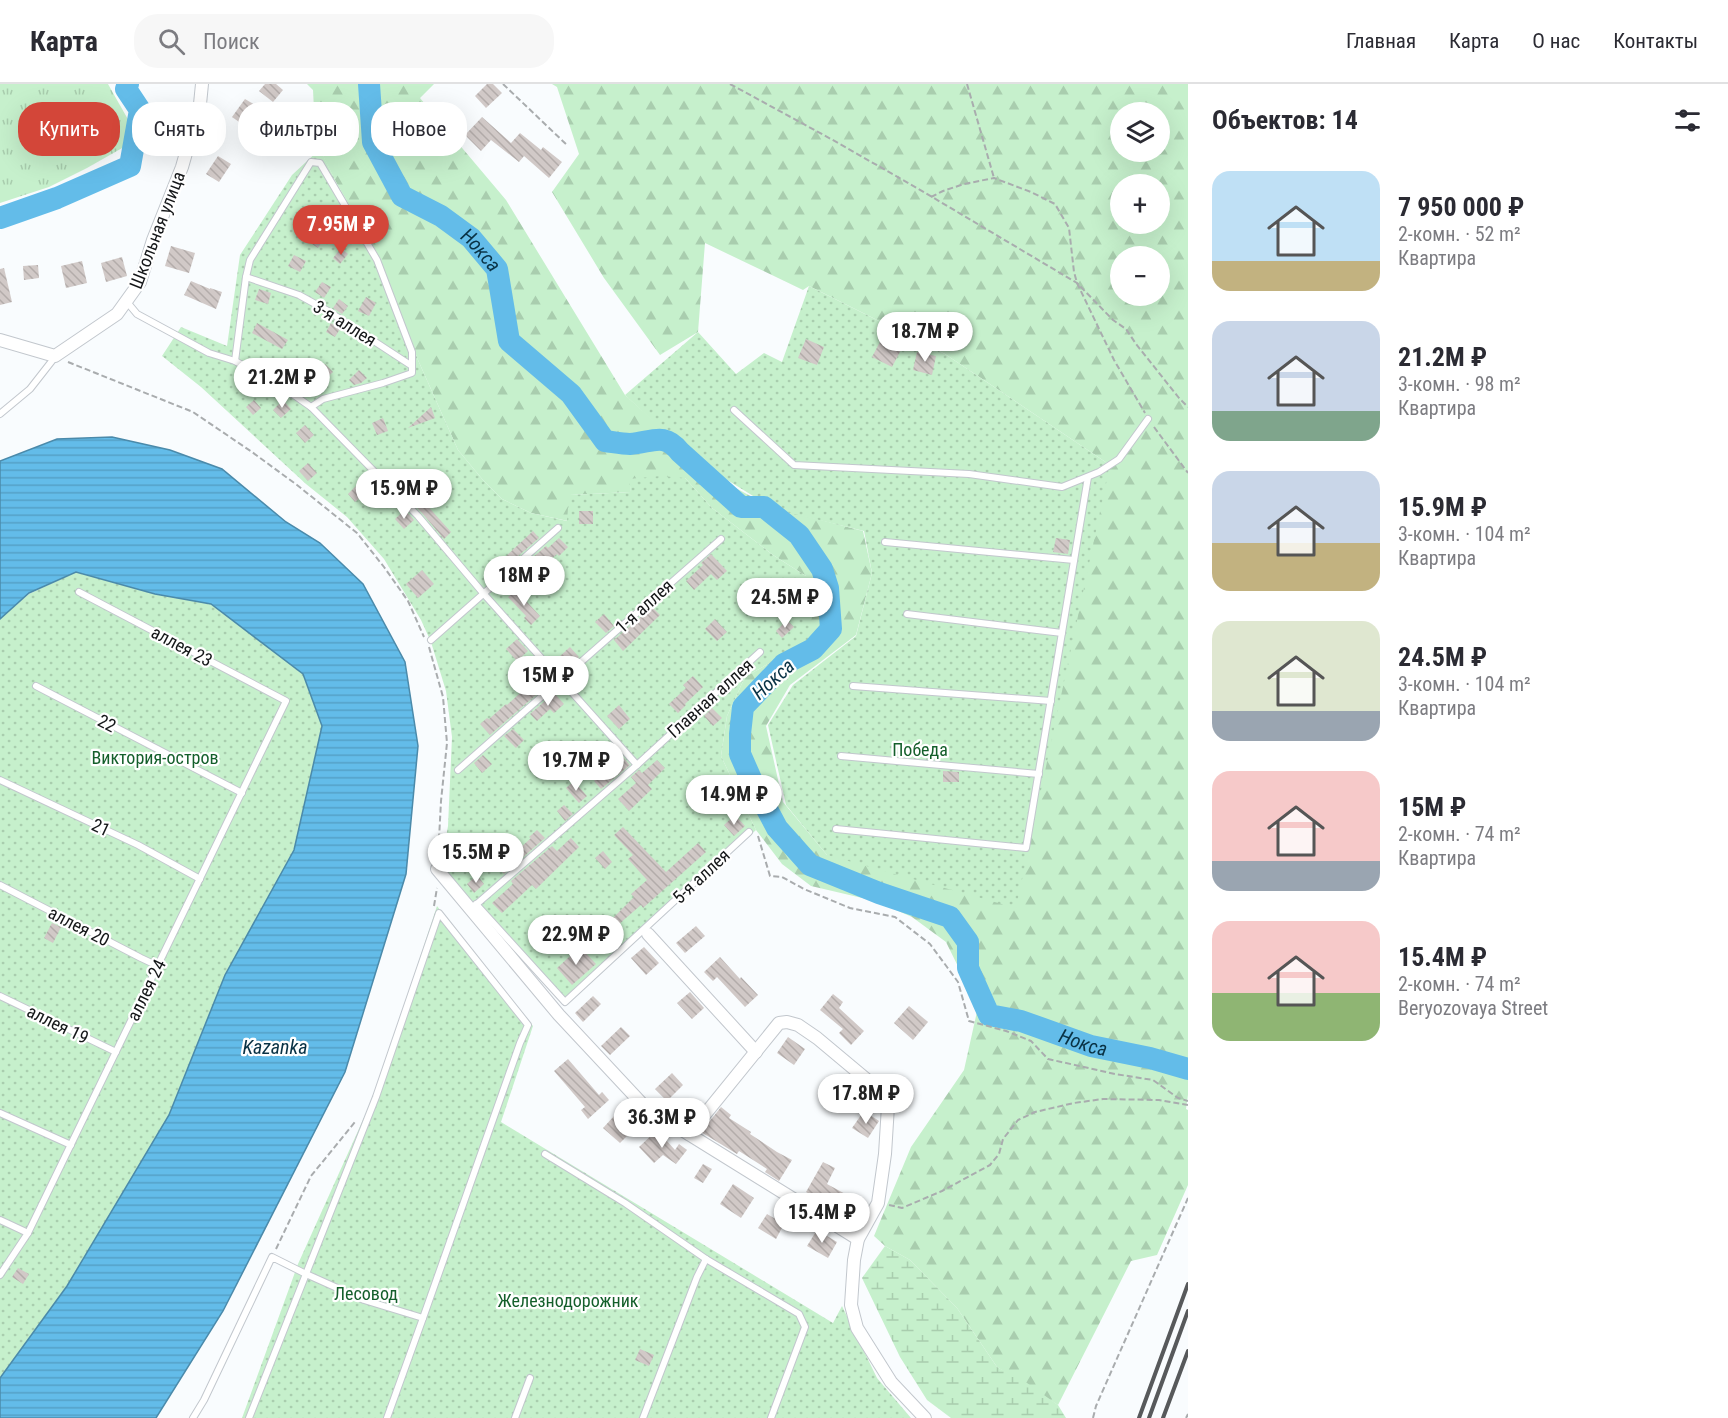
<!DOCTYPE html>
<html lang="ru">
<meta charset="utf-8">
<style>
body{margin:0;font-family:"Roboto Condensed",sans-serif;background:#f7f7f7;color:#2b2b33;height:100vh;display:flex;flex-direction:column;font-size:22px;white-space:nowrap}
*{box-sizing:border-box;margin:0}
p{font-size:20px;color:#7c7c81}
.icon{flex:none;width:33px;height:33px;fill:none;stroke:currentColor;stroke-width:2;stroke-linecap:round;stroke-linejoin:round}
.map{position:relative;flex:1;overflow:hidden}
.drawer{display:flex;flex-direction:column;background:#fff;width:540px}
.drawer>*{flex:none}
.top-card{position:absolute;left:18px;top:18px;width:570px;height:54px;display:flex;gap:12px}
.fabs{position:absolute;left:1110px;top:18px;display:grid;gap:12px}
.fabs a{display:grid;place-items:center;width:60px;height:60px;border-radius:50%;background:#fff;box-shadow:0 6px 24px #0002;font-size:30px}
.price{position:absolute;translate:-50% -51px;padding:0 14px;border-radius:21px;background:#fff;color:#222;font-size:20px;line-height:39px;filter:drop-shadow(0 2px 3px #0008)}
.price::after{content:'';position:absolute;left:50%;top:36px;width:18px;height:14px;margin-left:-9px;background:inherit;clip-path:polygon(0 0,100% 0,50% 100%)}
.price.current{background:#d34639;color:#fff}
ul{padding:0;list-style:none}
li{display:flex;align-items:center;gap:18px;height:150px;padding:0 24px}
li span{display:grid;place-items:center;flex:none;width:168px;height:120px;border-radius:18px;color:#555}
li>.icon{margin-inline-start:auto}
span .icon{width:72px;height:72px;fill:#fffc;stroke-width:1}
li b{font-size:26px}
h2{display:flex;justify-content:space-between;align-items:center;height:72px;padding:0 24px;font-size:26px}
.pill{padding:0 21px;border-radius:24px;background:#fff;box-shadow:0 6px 24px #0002;font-size:21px;line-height:54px}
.pill.current{background:#d34639;color:#fff}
header{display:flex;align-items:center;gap:36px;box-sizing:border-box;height:84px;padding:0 30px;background:#fff;border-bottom:2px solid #e1e1e2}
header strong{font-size:28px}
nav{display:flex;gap:33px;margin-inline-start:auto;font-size:21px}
.search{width:420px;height:54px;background:#f7f7f7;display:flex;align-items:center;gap:15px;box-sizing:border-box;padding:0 21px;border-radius:24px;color:#7c7c81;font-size:22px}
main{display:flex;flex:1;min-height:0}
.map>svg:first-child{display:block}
</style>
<header>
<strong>Карта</strong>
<div class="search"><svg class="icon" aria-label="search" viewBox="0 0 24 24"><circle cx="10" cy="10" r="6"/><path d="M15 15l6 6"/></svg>Поиск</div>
<nav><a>Главная</a><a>Карта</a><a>О нас</a><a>Контакты</a></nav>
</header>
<main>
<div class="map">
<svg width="1188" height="1334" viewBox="0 0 1188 1334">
<defs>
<pattern id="grass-tufts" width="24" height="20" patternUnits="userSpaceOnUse" patternTransform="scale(1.5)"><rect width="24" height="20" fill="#c6f0cc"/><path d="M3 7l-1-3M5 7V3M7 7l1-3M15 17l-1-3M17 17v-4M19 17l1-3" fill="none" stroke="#a9cdae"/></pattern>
<pattern id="forest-firs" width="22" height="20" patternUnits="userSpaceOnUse" patternTransform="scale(1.5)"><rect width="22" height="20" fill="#c6f0cc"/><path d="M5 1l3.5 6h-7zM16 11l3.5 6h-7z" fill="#a9cdae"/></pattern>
<pattern id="wetland-marsh" width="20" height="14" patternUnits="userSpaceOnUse" patternTransform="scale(1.5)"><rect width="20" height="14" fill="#c6f0cc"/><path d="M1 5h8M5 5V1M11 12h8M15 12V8" fill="none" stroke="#a9cdae"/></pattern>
<pattern id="park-dots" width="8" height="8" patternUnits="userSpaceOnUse" patternTransform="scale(1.5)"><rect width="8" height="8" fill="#c6f0cc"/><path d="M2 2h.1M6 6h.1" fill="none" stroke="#a9cdae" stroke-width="1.8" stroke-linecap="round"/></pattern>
<pattern id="water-rules" width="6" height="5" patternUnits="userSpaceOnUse" patternTransform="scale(1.5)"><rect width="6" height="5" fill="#63bce9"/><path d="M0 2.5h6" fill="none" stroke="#55a1c7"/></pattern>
<pattern id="building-back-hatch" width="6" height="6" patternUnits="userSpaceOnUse" patternTransform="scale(1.5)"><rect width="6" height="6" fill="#d1c9c7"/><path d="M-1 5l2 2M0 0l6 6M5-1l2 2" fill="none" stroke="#b3acaa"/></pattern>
</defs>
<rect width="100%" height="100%" fill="#f9fcfe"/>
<path fill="url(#grass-tufts)" d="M0,0H108L130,39L124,63L87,84L49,103L0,119Z"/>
<path fill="url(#forest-firs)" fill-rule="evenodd" d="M307,0H434L420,14L506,116L625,311L717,394L771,423L863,447L872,489L856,551L790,601L766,642L783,718L827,771L1110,381L945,270L809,202L803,206L705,159L698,248L660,271L604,194L552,108L579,70L557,3L552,0H1188V1011L1186,1025L1188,1026V1101L1157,1171L1131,1177L1058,1321L997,1283L957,1224L910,1176L885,1162L874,1152L911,1063L964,986L978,923L946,858L912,833L875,817L811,802L782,780L756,746L721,672L727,632L745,593L808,557L806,492L773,471L712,424L685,394L630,395L631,408L570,411L568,437L531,429L502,415L483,396L458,366L418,276L377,169L336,98L320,66L313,71L315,45L313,6ZM1120,28H1160V68H1120ZM1120,100H1160V140H1120ZM1120,172H1160V212H1120Z"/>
<path fill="url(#wetland-marsh)" d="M885,1162L910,1176L957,1224L997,1283L1027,1299L1058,1321L1066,1334H951L927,1316L900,1273L862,1194Z"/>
<g fill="url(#park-dots)">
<path d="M320,65L336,98L377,169L418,276L458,366L483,396L502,415L531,429L567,437L569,411L631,408L629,395L661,392L685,394L712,424L773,471L806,492L813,526L808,557L745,593L727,632L721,672L756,746L565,922L474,822L441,784L448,742L452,653L446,607L431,558L421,536L384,475L347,433L306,400L201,303L162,272L181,243L227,262L240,171L292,91Z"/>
<path d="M809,202L945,270L1110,381L1016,824L827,771L786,721L768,641L793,601L856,552L872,489L864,447L774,425L716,389L656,340L625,311L698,248L736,290L764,269L782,278Z"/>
<path d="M76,488L155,510L211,520L303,590L322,642L294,766L225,891L169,1031L67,1202L0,1294V535L29,510Z"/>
<path d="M437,822L533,942L501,1038L833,1239L842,1222L877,1294L911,1334H242L298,1180L376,1007Z"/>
</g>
<path fill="url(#water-rules)" stroke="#4b8aaa" stroke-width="1.5" d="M112,353L170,366L222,385L286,438L320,459L363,500L405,578L418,662L406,790L345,988L223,1227L156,1334H0V1294L67,1202L169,1031L225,891L294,766L322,642L303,590L211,520L155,510L76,488L29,509L0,535V377L57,355Z"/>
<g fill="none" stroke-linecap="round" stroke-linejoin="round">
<g stroke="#63bce9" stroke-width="22">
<path id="s1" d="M369,0L373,58L402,112L441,132L471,154L497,185L509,257L571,310L605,357C613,358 622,360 630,360C651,359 664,347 680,368L741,423H764L799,451L822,485L828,504L831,545L813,565L784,580L743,623L740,650V670L751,695L777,744L810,781L879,809L950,833L968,858V884L989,931L1021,937L1091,962L1150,974L1188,985"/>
<path d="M0,134L57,114L130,82L140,26L126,5L128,0"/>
</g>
</g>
<g fill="url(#building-back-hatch)">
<path d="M265,0H276L283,6L273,18L259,7Z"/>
<path d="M487,0H493L502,9L486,24L475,12Z"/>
<path d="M245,15L255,21L242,40L232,33Z"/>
<path d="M482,33L511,59L520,49L541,66L543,63L562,78L549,94L524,72L519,78L491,56L481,67L465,51Z"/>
<path d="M218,72L231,80L219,98L206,90Z"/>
<path d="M317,147L325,153L318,164L309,158Z"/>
<path d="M171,162L195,169L189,189L165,182Z"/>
<path d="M341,164L348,170L340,180L333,174Z"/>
<path d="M294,171L306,177L300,188L288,182Z"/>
<path d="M122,173L127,192L106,198L101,179Z"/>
<path d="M82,177L87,199L66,204L61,182Z"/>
<path d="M38,181L39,194L24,196L23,182Z"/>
<path d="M4,184L12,218L0,221V185Z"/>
<path d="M191,197L210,205V204L222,208L216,225L184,211Z"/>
<path d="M322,198L331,203L324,214L315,208Z"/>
<path d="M259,205L271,209L268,220L255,216Z"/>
<path d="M366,213L376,219L369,232L358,227Z"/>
<path d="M339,215L348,222L342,230L333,224Z"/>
<path d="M257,239L288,256L282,265L252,249Z"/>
<path d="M331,239L340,245L335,253L326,248Z"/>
<path d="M806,255L824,263L817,281L798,274Z"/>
<path d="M881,256L901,266L892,283L872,273Z"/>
<path d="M917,268L936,272L932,291L913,286Z"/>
<path d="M325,280L333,288L322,298L314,290Z"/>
<path d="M359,286L367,294L361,299L354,301L349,296Z"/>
<path d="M254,316L261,324L253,331L246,323Z"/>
<path d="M283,316L291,325L281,334L273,326Z"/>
<path d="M431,323L435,334L408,344Z"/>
<path d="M383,334L388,347L377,351L372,339Z"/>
<path d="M305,341L314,351L305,359L296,349Z"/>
<path d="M308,379L317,389L308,397L299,387Z"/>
<path d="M400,391L416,408L419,406L427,415L424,418L451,448L444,455L422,429L392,398Z"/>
<path d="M356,402L364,411L355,418L348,410Z"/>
<path d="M405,426L414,436L404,445L395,435Z"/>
<rect x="579" y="427" width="14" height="13"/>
<path d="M533,447L539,454L510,479L504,474Z"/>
<path d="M559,454L568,463L559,472L557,470L522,500L515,492L518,489L517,487L546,462L548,464Z"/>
<path d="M1056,454L1070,456L1068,470L1053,468Z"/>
<path d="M711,470L727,487L717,496L711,490L694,506L686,497L703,481L701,479Z"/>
<path d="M422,486L434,500L418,514L406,500Z"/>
<path d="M516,506L540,532L531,541L524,534L526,532L508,513Z"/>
<path d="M652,523L660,531L623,567L614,556Z"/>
<path d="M604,530L614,542L606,549L595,538Z"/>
<path d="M715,535L727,548L717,557L705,545Z"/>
<path d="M787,536L794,543L782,554L776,547Z"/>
<path d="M517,555L528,567L517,577L506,565Z"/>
<path d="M570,563L579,573L567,583L558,574Z"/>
<path d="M693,592L703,603L685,620L686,621L678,629L669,620L686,604L683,601Z"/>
<path d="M528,602L536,611L490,651L480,640L487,634L489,635L506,620L507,621Z"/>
<path d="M554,609L564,620L554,629L550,625L537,637L530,630Z"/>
<path d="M619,621L630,635L619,645L607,632Z"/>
<path d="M712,624L722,634L713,642L704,632Z"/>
<path d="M513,645L524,656L516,664L504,652Z"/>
<path d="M483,671L492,680L482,689L474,679Z"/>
<path d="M621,671L630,681L601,705L594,697Z"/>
<path d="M657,676L665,684L648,701L652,705L629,727L618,715L636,699L631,693L639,686L642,689Z"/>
<path d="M943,687L959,688V698H943Z"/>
<path d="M574,697L587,712L579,719L566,704Z"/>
<path d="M564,721L573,730L565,737L557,727Z"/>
<path d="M735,731L745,742L734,752L724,741Z"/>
<path d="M623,743L666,788L698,759L706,768L643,824L641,821L619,840L621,843L614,849L611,845L597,858L590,851L611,832L613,834L634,813L631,810L647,796L628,775L633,771L614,751Z"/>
<path d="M537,746L545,754L504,790L498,784L531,754L529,753Z"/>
<path d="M571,754L579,763L536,805L532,801L502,829L492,819L513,800L511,797L552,762L557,767Z"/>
<path d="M603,767L612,778L605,785L595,774Z"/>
<path d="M477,791L484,800L474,809L467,800Z"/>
<path d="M52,839L61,843L53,859L44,854Z"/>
<path d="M696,842L705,852L685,869L676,859Z"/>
<path d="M580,863L596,880L572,901L557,884Z"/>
<path d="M644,863L659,879L646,891L631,874Z"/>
<path d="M720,873L740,895L741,893L758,911L745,923L717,893L713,897L704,888Z"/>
<path d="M690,908L704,924L692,935L677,919Z"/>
<path d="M833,910L843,918L839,924L864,947L851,961L839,949L843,945L820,926Z"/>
<path d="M593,912L601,920L583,938L575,929Z"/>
<path d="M909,922L928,938L913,956L894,939Z"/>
<path d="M621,943L630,952L610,971L601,962Z"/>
<path d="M788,953L805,965L794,981L777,969Z"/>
<path d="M568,975L599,1011L602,1008L609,1016L588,1035L581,1026L585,1023L554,987Z"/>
<path d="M672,989L683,1001L667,1017L655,1005Z"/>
<path d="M721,1023L731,1031L729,1034L751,1048L750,1050L777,1068L792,1076L779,1097L765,1088L767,1085L739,1067L737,1070L701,1048Z"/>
<path d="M864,1027L879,1037L868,1054L852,1044Z"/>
<path d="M615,1031L633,1046L620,1059L603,1044Z"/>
<path d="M657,1046L675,1066L679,1060L687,1066L676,1080L663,1071L654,1079L639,1063Z"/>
<path d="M823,1078L835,1084L827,1100L860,1118L855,1127L847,1123L843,1130L833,1124L834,1123L806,1108Z"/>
<path d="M703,1080L712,1085L703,1099L694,1094Z"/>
<path d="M733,1100L754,1114L741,1134L720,1120Z"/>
<path d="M767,1130L784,1140L776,1155L758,1144Z"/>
<path d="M817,1146L837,1158L828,1174L807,1162Z"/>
<path d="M18,1184L29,1190L23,1200L12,1193Z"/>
<path d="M640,1265L654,1271L649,1282L635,1276Z"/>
</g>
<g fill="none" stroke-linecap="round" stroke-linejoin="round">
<g stroke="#c2c7cd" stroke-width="8">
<g id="lane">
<path d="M246,193L250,176L311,78L320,79L377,176L412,268V282"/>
<path d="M127,218L137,230L209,269L235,277L281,302L311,323L418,432L483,509L637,681"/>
<path d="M235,277L246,193L299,211L328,227L412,282V289L383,299L323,315L311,323"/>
<path d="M734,326L794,381L969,390L1062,403L1099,388L1119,375L1148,335"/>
<path d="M0,330L30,305L55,273"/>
<path d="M885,458L1074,476"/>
<path d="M907,530L1062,549"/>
<path d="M431,556L558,444"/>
<path d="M36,602L242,709"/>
<path d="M853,602L1051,617"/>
<path d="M841,672L1039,690"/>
<path d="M458,686L721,455"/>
<path d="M0,696L138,761L200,795"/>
<path d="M836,745L1026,764L1088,393"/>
<path d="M0,801L141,874L158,882"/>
<path d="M476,820L565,918L749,748"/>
<path d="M471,825L637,681L760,568"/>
<path d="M0,912L116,968"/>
<path d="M0,1029L71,1061"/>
<path d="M545,1070L625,1119L706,1175L799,1230L805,1243L771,1334"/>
<path d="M0,1136L28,1149"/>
<path d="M0,1191L28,1149L286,617L79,508"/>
<path d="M193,1334L204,1316L272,1173L306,1190L364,1216L423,1234L387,1334"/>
<path d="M249,1334L376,1013L439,829L528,941L520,959L423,1234"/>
<path d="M515,1334L530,1294"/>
<path d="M643,1334L697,1193L706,1175"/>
</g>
</g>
<g stroke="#c2c7cd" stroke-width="14">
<g id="street">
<path d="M0,256L55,272L117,230L140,198L153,156L182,83L200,20L202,0"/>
<path d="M437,785L559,931L645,1023L858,1155"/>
<path d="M648,850L756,968"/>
<path d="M689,1050L779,939L787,938L798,941L817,954L878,1005L888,1022L885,1070L878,1119L858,1155L854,1176L851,1221L857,1244L891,1298L925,1334"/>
</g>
</g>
<g stroke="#a9acae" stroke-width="2" stroke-dasharray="6 3" stroke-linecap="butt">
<path d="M503,0L568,62"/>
<path d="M730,0L831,55L917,104L1077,199L1113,236L1126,245L1136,260L1179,314L1188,323"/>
<path d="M967,0L994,94"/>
<path d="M931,113L943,107L964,100L994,94L1031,108L1055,120L1069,144L1074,188L1077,199L1114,276L1145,329"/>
<path d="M68,278L193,328L252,368L297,401L357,449L384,483L408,517L424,553"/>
<path d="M1154,343L1188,389"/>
<path d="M429,563L443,613L447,659L441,717L438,774"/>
<path d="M758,752L770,792L782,793L804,805L850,824L895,833L930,860L947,883L958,898L969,937L1006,947L1031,957L1048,975L1115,990L1153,996L1178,1014L1188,1017"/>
<path d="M434,822L437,804"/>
<path d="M889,1121L902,1124L942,1107L990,1081L999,1070L1003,1055L1018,1036L1035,1028L1074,1019L1103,1015L1159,1016L1188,1021"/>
<path d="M276,1165L311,1092L355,1038"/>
<path d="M1093,1334L1096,1322L1188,1114"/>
<path d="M1186,1334L1188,1330"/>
</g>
<use href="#lane" stroke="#fff" stroke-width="6"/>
<use href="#street" stroke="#fff" stroke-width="12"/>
<g stroke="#57595b" stroke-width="4">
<path d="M1139,1334L1188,1200"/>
<path d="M1149,1334L1188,1227"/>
<path d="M1163,1334L1188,1267"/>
</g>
</g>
<g text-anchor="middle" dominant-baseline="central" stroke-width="4.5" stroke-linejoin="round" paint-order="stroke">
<g font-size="18" fill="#141618" stroke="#fff">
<text transform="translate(157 146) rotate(-69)">Школьная улица</text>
<text transform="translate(345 239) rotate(32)">3-я аллея</text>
<text transform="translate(644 522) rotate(-42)">1-я аллея</text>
<text transform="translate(182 562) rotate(28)">аллея 23</text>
<text transform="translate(710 614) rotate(-42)">Главная аллея</text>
<text transform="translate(107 639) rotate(27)">22</text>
<text transform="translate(101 743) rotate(25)">21</text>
<text transform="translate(701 792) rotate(-43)">5-я аллея</text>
<text transform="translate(79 842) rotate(27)">аллея 20</text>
<text transform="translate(146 906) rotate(-64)">аллея 24</text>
<text transform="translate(58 940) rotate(26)">аллея 19</text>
</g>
<g font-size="18" fill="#145f2b" stroke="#fff">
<text x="920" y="665">Победа</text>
<text x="155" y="673">Виктория-остров</text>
<text x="366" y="1209">Лесовод</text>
<text x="568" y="1216">Железнодорожник</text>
</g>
<g font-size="20" font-style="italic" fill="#093245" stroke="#fff">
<text stroke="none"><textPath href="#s1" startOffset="216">Нокса</textPath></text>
<text transform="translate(773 595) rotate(-42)">Нокса</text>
<text stroke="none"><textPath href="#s1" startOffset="1440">Нокса</textPath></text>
<text x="275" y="963">Kazanka</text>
</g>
</g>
</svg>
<div class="fabs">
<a><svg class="icon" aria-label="layers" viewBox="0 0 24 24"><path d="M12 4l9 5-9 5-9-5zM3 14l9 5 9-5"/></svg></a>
<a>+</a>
<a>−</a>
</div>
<b class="price current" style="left:341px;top:172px">7.95M ₽</b>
<b class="price" style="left:925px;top:279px">18.7M ₽</b>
<b class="price" style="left:282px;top:325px">21.2M ₽</b>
<b class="price" style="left:404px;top:436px">15.9M ₽</b>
<b class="price" style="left:524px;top:523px">18M ₽</b>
<b class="price" style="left:785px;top:545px">24.5M ₽</b>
<b class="price" style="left:548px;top:623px">15M ₽</b>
<b class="price" style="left:576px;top:708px">19.7M ₽</b>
<b class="price" style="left:734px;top:742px">14.9M ₽</b>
<b class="price" style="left:476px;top:800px">15.5M ₽</b>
<b class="price" style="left:576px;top:882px">22.9M ₽</b>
<b class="price" style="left:866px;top:1041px">17.8M ₽</b>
<b class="price" style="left:662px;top:1065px">36.3M ₽</b>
<b class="price" style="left:822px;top:1160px">15.4M ₽</b>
<div class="top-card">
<a class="pill current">Купить</a>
<a class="pill">Снять</a>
<a class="pill">Фильтры</a>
<a class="pill">Новое</a>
</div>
</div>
<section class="drawer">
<h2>Объектов: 14<svg class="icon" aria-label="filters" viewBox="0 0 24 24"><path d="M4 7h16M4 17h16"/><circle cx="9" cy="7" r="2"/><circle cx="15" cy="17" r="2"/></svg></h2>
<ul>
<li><span style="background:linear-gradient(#bfe0f5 75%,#c2b280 0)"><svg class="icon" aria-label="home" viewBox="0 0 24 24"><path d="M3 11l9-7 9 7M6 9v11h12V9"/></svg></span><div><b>7 950 000 ₽</b><p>2-комн. · 52 m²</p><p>Квартира</p></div></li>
<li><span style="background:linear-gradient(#c9d6e8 75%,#7fa58c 0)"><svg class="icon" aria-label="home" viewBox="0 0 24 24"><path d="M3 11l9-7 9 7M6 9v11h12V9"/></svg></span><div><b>21.2M ₽</b><p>3-комн. · 98 m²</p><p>Квартира</p></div></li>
<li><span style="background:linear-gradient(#c9d6e8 60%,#c2b280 0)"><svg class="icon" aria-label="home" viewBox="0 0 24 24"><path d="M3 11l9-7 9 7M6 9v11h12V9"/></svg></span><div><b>15.9M ₽</b><p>3-комн. · 104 m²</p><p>Квартира</p></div></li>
<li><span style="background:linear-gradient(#dfe7d0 75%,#9aa5b1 0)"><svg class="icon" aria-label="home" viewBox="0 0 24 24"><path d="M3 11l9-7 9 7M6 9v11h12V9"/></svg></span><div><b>24.5M ₽</b><p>3-комн. · 104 m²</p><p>Квартира</p></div></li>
<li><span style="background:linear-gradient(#f6c9c9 75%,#9aa5b1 0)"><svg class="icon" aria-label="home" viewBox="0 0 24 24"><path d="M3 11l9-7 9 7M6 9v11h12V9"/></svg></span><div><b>15M ₽</b><p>2-комн. · 74 m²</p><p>Квартира</p></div></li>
<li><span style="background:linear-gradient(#f6c9c9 60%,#8fb573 0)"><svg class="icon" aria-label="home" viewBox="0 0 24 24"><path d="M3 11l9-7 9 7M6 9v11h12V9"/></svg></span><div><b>15.4M ₽</b><p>2-комн. · 74 m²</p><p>Beryozovaya Street</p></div></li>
</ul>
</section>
</main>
